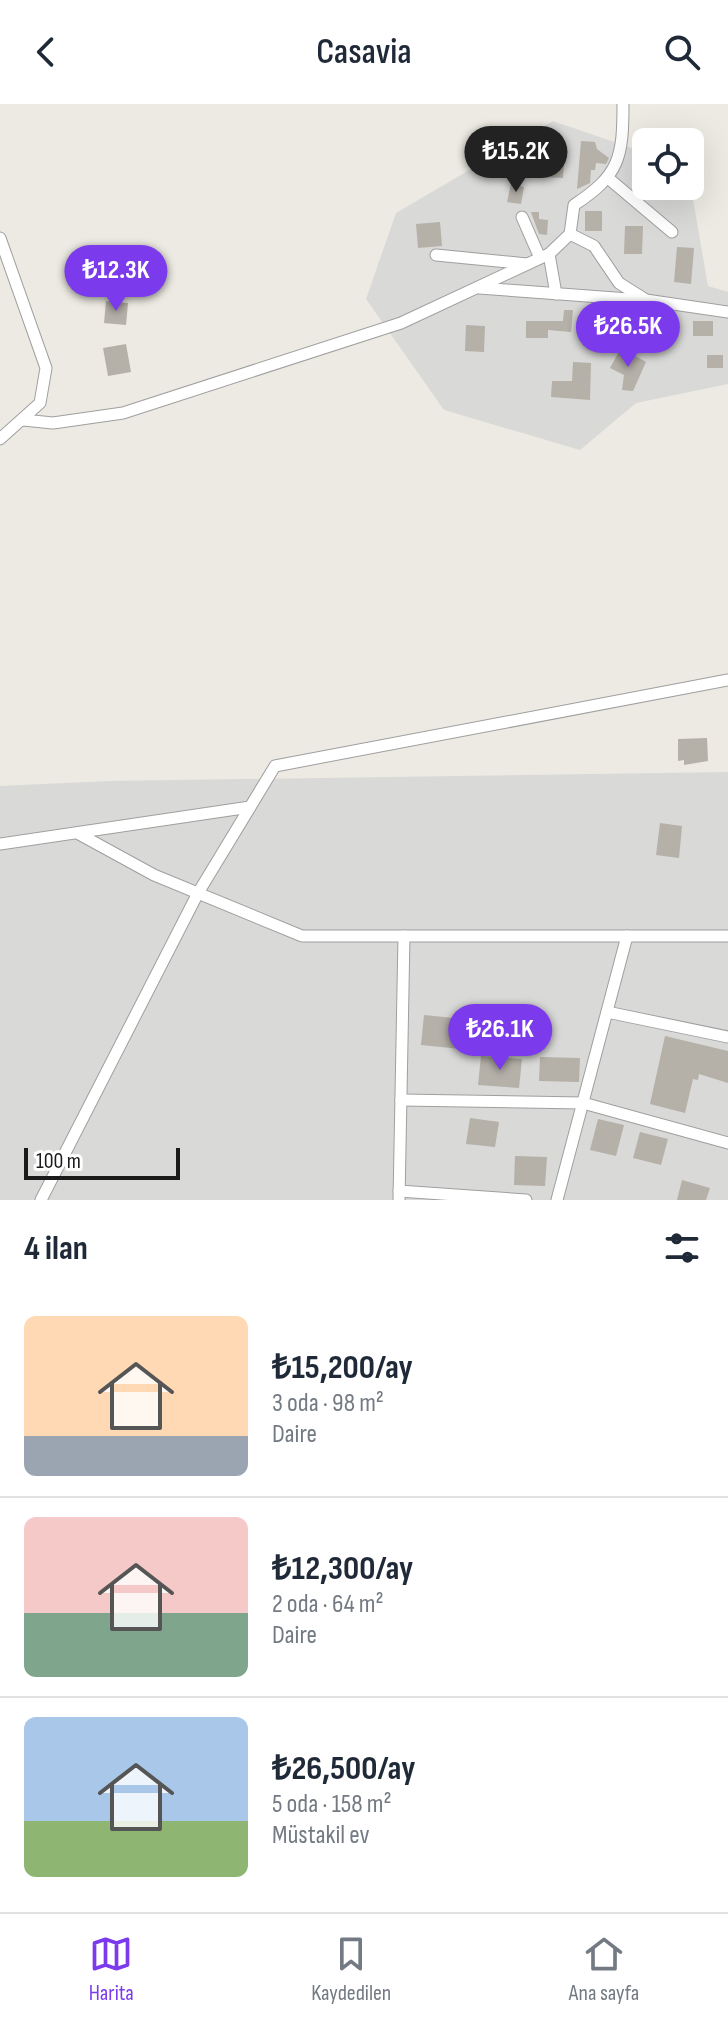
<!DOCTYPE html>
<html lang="tr">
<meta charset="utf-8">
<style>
body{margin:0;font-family:"Sofia Sans Condensed",sans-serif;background:#f2f2f3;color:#1f2937;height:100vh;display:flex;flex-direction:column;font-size:30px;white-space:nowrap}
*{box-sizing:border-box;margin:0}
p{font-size:26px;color:#747a83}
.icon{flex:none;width:44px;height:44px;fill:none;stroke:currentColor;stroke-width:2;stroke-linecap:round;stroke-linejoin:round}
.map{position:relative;height:1096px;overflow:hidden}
.drawer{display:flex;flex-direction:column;background:#fff;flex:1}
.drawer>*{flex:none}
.tools{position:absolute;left:632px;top:24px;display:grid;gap:16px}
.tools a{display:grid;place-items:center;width:72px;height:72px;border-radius:12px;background:#fff;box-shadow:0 8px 32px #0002;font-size:40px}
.scale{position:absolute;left:24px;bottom:20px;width:156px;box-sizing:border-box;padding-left:8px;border:4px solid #1b1b1b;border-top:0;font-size:22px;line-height:28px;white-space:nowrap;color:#1b1b1b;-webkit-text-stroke:6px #fff;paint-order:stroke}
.price{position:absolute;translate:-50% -68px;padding:0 18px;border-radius:28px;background:#7c3aed;color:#fff;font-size:26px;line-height:52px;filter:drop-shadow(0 2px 4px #0008)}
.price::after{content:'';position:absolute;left:50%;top:48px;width:24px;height:18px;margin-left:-12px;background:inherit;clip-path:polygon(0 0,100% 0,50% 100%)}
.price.on{background:#222;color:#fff}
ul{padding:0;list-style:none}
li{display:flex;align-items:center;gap:24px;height:200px;padding:0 24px}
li+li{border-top:2px solid #e0e1e3}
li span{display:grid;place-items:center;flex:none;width:224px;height:160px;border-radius:12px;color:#555}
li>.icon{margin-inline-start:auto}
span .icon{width:96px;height:96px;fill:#fffc;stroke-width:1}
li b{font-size:34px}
h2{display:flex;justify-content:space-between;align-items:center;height:96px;padding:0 24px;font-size:34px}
header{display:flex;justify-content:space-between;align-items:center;height:104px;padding:0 24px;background:#fff;font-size:36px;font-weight:600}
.menu{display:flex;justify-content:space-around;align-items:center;height:112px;border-top:2px solid #e0e1e3;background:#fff;font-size:22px;color:#747a83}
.menu a{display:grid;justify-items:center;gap:4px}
.menu .on{color:#7c3aed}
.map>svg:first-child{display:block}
</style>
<header><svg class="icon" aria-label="back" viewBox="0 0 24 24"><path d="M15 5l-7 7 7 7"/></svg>Casavia<svg class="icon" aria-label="search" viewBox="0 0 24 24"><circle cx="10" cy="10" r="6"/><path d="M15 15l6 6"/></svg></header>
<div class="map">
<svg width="728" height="1096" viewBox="0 0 728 1096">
<rect width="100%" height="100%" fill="#eceae2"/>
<g fill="#d9d9d8">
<path d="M553,17L646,49V82H690V78L708,182L728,188V280L636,299L580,346L444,306L366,195L396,109Z"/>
<path d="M728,668V1096H0V682L109,677Z"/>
</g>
<g fill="#b5b0a8">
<path d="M581,37L595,38L597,45L609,54L606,60L596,59L595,66H591L590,79L577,85Z"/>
<path d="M545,43L565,44L563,74L543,73Z"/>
<path d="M511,80L524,83L521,100L507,98Z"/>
<rect x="585" y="107" width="17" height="20"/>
<path d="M531,108H539V115L548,116L547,131L539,130Z"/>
<path d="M440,118L442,142L418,144L416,120Z"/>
<path d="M625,122H643L642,150H624Z"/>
<path d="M677,143L694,144L691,180L674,178Z"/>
<path d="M106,197L128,199L126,221L104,219Z"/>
<path d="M564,206H573L571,228L548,226V234H526V217H563Z"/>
<rect x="693" y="217" width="20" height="15"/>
<path d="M466,221L485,222L484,248L465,247Z"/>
<path d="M126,240L131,268L108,272L103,244Z"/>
<path d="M621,244L646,258L633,287L622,286L624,271L610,264Z"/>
<rect x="707" y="251" width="16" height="13"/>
<path d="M573,258L591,259L590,296L551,293L552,277H572Z"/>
<path d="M707,634L708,657L684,661V656L678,657V635Z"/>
<path d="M660,719L682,722L679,754L656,751Z"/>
<path d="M424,911L464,915L461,945L421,941Z"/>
<path d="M665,932L728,947V979L699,970L698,976L693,975L685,1009L650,1000Z"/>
<path d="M481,952L522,955L519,984L478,981Z"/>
<path d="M540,953L580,954L579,978L539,977Z"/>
<path d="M470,1014L499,1018L495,1043L466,1040Z"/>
<path d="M598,1015L624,1021L616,1052L590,1046Z"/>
<path d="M640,1028L668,1035L661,1061L633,1054Z"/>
<path d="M515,1052L547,1053L545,1082L514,1081Z"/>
<path d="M682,1076L710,1084L706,1096H677Z"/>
</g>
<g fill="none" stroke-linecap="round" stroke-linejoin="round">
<g stroke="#9f9f9f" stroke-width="13">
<g id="street">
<path d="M608,74L672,128"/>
<path d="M522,113L540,154"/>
<path d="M570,130L594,142L619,179L646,196L728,208"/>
<path d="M0,134L46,264L40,299L0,335"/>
<path d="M549,150L556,190"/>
<path d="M436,151L527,160"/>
<path d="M479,184L642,196"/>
<path d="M23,316L53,319L123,309L401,219L549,150L570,130L574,101C620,71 623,53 623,0"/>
<path d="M79,730L154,771L302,832H728"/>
<path d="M0,740L250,703"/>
<path d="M607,908L728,933"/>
<path d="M401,996L583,999L728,1039"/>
<path d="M399,1087L526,1096"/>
<path d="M41,1096L198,789L275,662L728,576"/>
<path d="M399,1096L404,832"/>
<path d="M557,1096L627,832"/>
</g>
</g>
<use href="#street" stroke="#fff" stroke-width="11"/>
</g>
</svg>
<div class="tools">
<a><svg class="icon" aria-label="locate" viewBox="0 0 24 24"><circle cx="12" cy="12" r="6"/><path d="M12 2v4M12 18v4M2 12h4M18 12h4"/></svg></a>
</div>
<div class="scale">100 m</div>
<b class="price on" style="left:516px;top:90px">₺15.2K</b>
<b class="price" style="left:116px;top:209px">₺12.3K</b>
<b class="price" style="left:628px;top:265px">₺26.5K</b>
<b class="price" style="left:500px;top:968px">₺26.1K</b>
</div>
<section class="drawer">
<h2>4 ilan<svg class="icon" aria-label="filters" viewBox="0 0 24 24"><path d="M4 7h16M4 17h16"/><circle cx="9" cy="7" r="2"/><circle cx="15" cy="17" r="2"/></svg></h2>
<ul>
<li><span style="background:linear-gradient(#ffd9b3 75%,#9aa5b1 0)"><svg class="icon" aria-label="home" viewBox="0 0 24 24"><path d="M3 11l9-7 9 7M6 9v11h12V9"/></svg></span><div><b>₺15,200/ay</b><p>3 oda · 98 m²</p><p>Daire</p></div></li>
<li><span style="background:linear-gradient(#f6c9c9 60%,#7fa58c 0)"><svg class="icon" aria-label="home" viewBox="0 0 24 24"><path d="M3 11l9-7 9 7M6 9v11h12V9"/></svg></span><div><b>₺12,300/ay</b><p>2 oda · 64 m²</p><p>Daire</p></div></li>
<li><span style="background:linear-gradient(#a9c7e8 65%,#8fb573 0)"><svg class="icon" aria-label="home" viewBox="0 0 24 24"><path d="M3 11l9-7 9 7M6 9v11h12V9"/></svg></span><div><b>₺26,500/ay</b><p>5 oda · 158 m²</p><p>Müstakil ev</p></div></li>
</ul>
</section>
<nav class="menu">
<a class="on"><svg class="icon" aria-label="map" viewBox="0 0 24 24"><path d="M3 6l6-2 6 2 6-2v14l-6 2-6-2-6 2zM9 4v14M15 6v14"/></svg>Harita</a>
<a><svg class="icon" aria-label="saved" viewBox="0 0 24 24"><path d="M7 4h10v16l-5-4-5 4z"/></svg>Kaydedilen</a>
<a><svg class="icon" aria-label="home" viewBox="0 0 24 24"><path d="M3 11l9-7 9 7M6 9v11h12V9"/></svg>Ana sayfa</a>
</nav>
